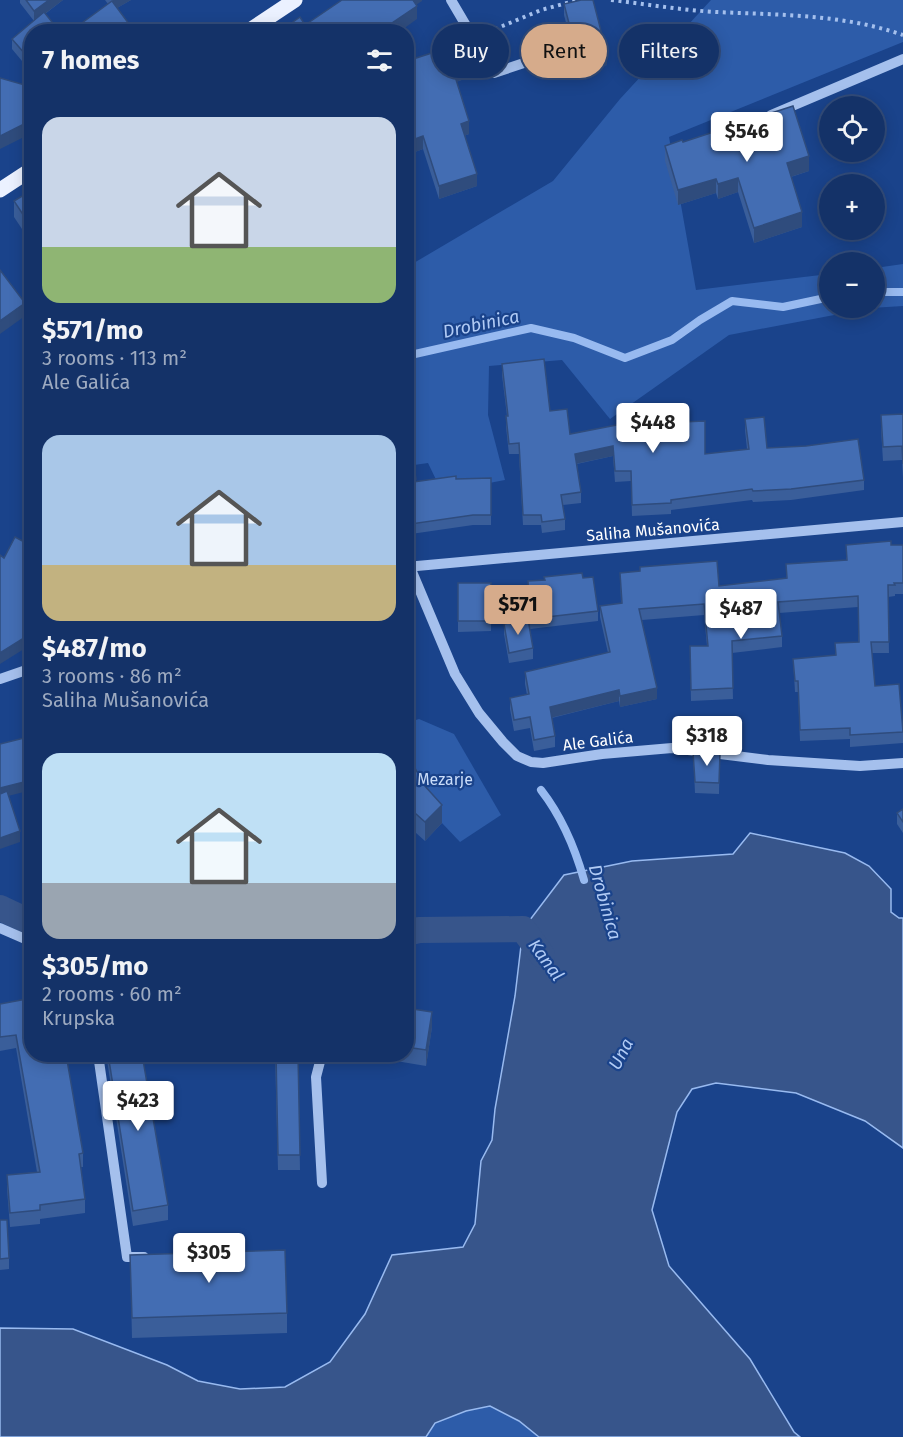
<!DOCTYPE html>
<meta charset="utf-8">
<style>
body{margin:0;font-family:"Fira Sans",sans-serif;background:#1d3a6e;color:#f1f3f6;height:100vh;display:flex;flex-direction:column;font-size:22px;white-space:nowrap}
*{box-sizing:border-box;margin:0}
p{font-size:20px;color:#9daac0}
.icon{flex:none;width:33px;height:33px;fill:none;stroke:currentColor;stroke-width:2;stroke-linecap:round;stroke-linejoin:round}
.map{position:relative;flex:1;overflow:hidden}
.sheet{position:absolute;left:24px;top:24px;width:390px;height:1038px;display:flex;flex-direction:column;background:#143268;border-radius:24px;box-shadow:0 3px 15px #0003,0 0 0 2px #334d7c}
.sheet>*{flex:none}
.banner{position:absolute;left:432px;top:24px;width:381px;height:54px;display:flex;gap:12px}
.tools{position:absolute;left:819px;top:96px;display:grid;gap:12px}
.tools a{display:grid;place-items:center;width:66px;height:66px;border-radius:50%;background:#143268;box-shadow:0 3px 15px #0003,0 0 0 2px #334d7c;font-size:30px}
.price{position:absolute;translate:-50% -51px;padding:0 14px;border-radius:6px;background:#fff;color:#222;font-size:20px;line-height:39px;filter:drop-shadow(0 2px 3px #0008)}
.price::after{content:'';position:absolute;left:50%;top:36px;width:18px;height:14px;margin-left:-9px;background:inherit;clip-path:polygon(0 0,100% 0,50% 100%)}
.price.active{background:#d6ab8b;color:#111}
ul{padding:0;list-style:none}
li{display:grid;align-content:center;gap:12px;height:318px;padding:0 18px}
li span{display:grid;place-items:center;height:186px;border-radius:18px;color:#555}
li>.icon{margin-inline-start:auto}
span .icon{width:108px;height:108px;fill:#fffc;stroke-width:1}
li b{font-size:26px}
h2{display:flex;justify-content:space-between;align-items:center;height:72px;padding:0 18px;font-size:26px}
.pill{padding:0 21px;border-radius:27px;background:#143268;box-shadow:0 3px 15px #0003,0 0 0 2px #334d7c;font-size:21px;line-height:54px}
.pill.active{background:#d6ab8b;color:#111}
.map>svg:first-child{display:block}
</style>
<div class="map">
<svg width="903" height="1437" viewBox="0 0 903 1437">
<rect width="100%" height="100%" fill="#1a438b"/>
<g fill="#2d5ca9">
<path d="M711,0H903V42L669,137L696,290L829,274L830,308H874L875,268L903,264V306L871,308L729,335L610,419L562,360L489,366L488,415L505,480L442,492L428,463L407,466V267L553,181L620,99Z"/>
<path d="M419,719L454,734L501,815L460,842L442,823L407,770L406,723Z"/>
<path d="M490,1406L519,1421L539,1437H426L435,1423L466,1411Z"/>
</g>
<path fill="#37558b" stroke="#98baf0" stroke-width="1.5" d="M750,833L845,853L869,866L891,889V912L899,918H903V1148L865,1121L796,1093L716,1083L692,1089L677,1112L652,1210L669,1266L750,1359L794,1432L800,1437H539L519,1421L490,1406L466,1411L435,1423L426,1437H0V1328L73,1329L167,1365L198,1381L240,1389L285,1387L330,1362L365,1314L392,1255L463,1247L475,1224L481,1161L492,1140L495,1109L515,996L523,929L564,875L632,861L733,854Z"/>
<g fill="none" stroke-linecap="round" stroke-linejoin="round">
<g stroke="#98baf0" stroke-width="8">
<path d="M874,292H903"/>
<path d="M406,356L531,328L574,338L625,358L672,340L700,320L732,301L783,307L830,297"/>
<path d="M541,790C562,817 575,848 584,880"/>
</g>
<g stroke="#37558b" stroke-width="26">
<path d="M0,908L32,923"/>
<path d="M406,933L419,930L523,929L542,955"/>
</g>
<g stroke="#a5c0ed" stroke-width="4" stroke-dasharray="3 4.5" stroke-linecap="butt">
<path d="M611,0C646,4 680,10 716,12C779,15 843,14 903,35"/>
<path d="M488,32L541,10L578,0"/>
</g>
<g stroke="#a5c0ed" stroke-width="10">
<path d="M451,0L494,73L560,51"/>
<path d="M771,115L903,59"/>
<path d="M406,567L903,522"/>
<path d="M410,567L455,674L479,713L503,742L517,756L531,762L543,763L602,754L672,748L768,760L860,766L903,763"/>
<path d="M0,679L32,668"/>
<path d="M0,928L32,942"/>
<path d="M98,1054L127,1257H144"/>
<path d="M322,1054L316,1077L322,1183"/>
</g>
<g stroke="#ebf1ff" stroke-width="15">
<path d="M247,32L295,0"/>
<path d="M0,190L32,169"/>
</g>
</g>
<g fill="#3a5e9a">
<path d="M20,0H63L45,14L32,32V73L12,49V39L34,21L20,3Z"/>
<path d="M105,0H131L117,8L135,32H75V28L108,4Z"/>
<path d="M564,4L607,65L579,72L564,15Z"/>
<path d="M416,58L473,76L456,82L469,134L464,136L477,186L439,199L423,149L415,152L408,133H406Z"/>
<path d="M683,142L809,171L791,177L802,227L754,243L738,192L718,199L716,193L678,205L665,161V146Z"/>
<path d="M32,190V244L14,217V201Z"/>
<path d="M502,364L550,411L570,434L682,422L705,454L747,449L745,430V419L767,448L864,480V490L791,500L753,502L752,500L671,510V514L632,516L631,481L615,482L613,456L577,464L581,492V503L563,505L565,519V530L542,533L541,525H523L519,454H509L506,427V416H507L502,375Z"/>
<path d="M903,414V478L902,460L883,461L881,429V415Z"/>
<path d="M406,452L416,479V482L456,479L491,478V525H473L411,534L406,500Z"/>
<path d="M846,545H903V594H895V596L888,597L889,653H872L875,686L903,732V743L850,747V739L800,741L798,692H795L793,659L835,655V643L858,642V607L779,613L782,636V647L732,653L733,699L691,701L690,658L707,646L704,615L642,620L657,699L620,707L619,701L552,718L555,736V747L534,751L530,728L514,731L510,709V698L527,695L525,684V672L608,653L600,617V606L621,603L620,573L719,586L786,578V564L846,560Z"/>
<path d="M583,578L598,611V621L530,629L528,581Z"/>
<path d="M458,583H491V631L458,632Z"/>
<path d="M504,624L533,648V659L509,663L504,634Z"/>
<path d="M406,751L442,823L425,841L406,824Z"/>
<path d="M693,752L720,753L719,794L695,793Z"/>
<path d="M903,809V833L897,824V813Z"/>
<path d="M0,1004L83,1153V1167H81L85,1199V1213L40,1219V1224L10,1227L7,1189V1175L37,1172L16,1048L0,1051Z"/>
<path d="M406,1008L432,1027L426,1066L354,1054H406Z"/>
<path d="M106,1054H142L168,1205V1220L133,1226Z"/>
<path d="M275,1054H298L300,1170H278Z"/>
<path d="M0,1220L9,1258V1269L0,1270Z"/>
<path d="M130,1255L287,1313V1333L132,1338Z"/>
</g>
<g fill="#2f4c7d">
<path d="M49,0H63L34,22V11Z"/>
<path d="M113,0H131L112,11V1Z"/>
<path d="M410,0H422V1L410,9Z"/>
<path d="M417,6V19L399,32L392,23Z"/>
<path d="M607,54V65L579,72V62Z"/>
<path d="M473,63V76L453,83V70Z"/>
<path d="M32,120V133L0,149V136Z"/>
<rect x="406" y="120" width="2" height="13"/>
<path d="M469,121V134L461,137V124Z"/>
<path d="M423,136V149L415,152V139Z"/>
<path d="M809,156V171L787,178V163Z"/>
<path d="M477,174V186L439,199V186Z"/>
<path d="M738,178V192L718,199V184Z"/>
<path d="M716,179V193L678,205V190Z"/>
<path d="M802,212V227L754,243V228Z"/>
<path d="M25,303V316L0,334V321Z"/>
<path d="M613,446V456L575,464V454Z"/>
<path d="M32,633V644L0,664V653Z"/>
<path d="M657,688V699L620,707V696Z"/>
<path d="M619,690V701L550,718V707Z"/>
<path d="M32,780V790L0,798V788Z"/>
<path d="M442,805V823L425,841V822Z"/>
<path d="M20,831V842L0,849V838Z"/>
<path d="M432,1012V1027L426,1066V1050Z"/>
</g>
<g fill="#436db3" stroke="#2f4c7d" stroke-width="1.5">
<path d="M26,0H49L34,11Z"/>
<path d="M342,0H413L417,6L392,23L398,32H279L300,17L305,25Z"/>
<path d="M581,0H593L607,54L579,62L564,4Z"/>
<path d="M112,1L135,32H77L75,28Z"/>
<path d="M44,12L60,32H32V62L12,39Z"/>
<path d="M466,42L473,63L453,70L469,121L461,124L477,174L439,186L423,136L415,139L408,120H406V44L416,58Z"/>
<path d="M0,78L32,87V120L0,136Z"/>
<path d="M793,106L809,156L787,163L802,212L754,228L738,178L718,184L716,179L678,190L665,146L682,140L683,142Z"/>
<path d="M32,190V228L14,201Z"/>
<path d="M0,270L25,303L0,321Z"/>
<path d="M544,359L550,411L567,409L570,434L632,422L681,418L682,422L705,421V454L749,449L745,419L764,417L767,448L806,446L858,439L864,480L791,489L753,491L752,489L671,500V503L632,505L631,471H615L613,446L575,454L581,492L561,495L565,519L542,522L541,515H523L519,443L509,444L506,416H508L502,364Z"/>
<path d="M903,414V464L902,446L883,447L881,415Z"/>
<path d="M412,451L416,479L406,480V452Z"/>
<path d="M456,476V479L491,478V515H473L411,524L406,483Z"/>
<path d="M15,537L32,546V633L0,653V555L4,558Z"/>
<path d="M891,541V545H903V583H894L895,585H888L889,642H871L875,686L899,684L903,732L850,735V728L800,730L798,681H795L793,659L836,655L835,643L859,642L858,596L778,602L782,636L732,641L733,688L691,690L690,646H708L704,604L639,609L657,688L620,696L619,690L550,707L555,736L534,740L530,717L514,720L510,698L529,694L525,672L610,652L600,606L622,603L620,573L640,571V567L717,561L719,586L787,578L786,564L847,560L846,545Z"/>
<path d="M582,573L583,578L593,577L598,611L530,619L528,581L545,580L544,577Z"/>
<rect x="458" y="583" width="33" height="38"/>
<path d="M528,619L533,648L509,653L504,624Z"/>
<path d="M32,736V780L0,788V744Z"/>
<path d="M406,751L424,785L442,805L425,822L406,805Z"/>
<path d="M693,752L720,753L719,783L695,782Z"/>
<path d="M7,791L20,831L0,838V794Z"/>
<path d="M903,809V822L897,813Z"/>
<path d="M32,998V1054H66L83,1153L79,1154L85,1199L40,1205V1210L10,1213L7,1175L40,1172L16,1035L0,1037V1004Z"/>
<path d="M406,1008L432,1012L426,1050L406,1047Z"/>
<path d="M108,1054H142L168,1205L133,1211Z"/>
<path d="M276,1054H298L300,1155H278Z"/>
<path d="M0,1220H7L9,1258L0,1259Z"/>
<path d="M285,1250L287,1313L132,1318L130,1255Z"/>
</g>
<g text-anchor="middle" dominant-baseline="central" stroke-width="4.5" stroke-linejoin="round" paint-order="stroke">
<g font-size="16" fill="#fff" stroke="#1a438b">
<text transform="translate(653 530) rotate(-5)">Saliha Mušanovića</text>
<text transform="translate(598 741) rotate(-7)">Ale Galića</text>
</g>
<g font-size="16" fill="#caddfa" stroke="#1a438b">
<text x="445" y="779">Mezarje</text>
</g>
<g font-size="18" font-style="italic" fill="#b1cbf5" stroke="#1a438b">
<text transform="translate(481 324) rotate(-12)">Drobinica</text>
<text transform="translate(605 902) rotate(74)">Drobinica</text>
<text transform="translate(546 960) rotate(54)">Kanal</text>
<text transform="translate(621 1054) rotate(-62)">Una</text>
</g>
</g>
</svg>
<div class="tools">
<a><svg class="icon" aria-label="locate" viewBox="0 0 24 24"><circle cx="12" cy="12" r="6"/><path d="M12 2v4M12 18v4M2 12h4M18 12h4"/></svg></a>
<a>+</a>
<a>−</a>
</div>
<b class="price" style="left:747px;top:163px">$546</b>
<b class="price" style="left:653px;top:454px">$448</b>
<b class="price active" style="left:518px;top:636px">$571</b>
<b class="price" style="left:741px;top:640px">$487</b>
<b class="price" style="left:707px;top:767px">$318</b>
<b class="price" style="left:138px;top:1132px">$423</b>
<b class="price" style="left:209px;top:1284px">$305</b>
<div class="banner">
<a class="pill">Buy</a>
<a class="pill active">Rent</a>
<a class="pill">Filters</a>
</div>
<section class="sheet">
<h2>7 homes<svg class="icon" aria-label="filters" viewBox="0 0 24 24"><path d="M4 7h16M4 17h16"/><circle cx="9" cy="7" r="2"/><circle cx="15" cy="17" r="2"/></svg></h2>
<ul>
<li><span style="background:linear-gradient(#c9d6e8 70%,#8fb573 0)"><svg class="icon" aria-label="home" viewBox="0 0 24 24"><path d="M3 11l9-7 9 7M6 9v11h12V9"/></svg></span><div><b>$571/mo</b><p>3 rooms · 113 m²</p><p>Ale Galića</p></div></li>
<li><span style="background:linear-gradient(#a9c7e8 70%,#c2b280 0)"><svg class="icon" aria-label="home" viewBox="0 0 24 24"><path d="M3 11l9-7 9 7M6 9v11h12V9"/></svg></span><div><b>$487/mo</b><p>3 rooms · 86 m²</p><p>Saliha Mušanovića</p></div></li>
<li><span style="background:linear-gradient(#bfe0f5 70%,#9aa5b1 0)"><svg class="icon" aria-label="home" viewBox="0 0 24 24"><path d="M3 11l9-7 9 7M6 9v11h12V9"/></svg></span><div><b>$305/mo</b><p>2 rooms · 60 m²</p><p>Krupska</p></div></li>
</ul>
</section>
</div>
